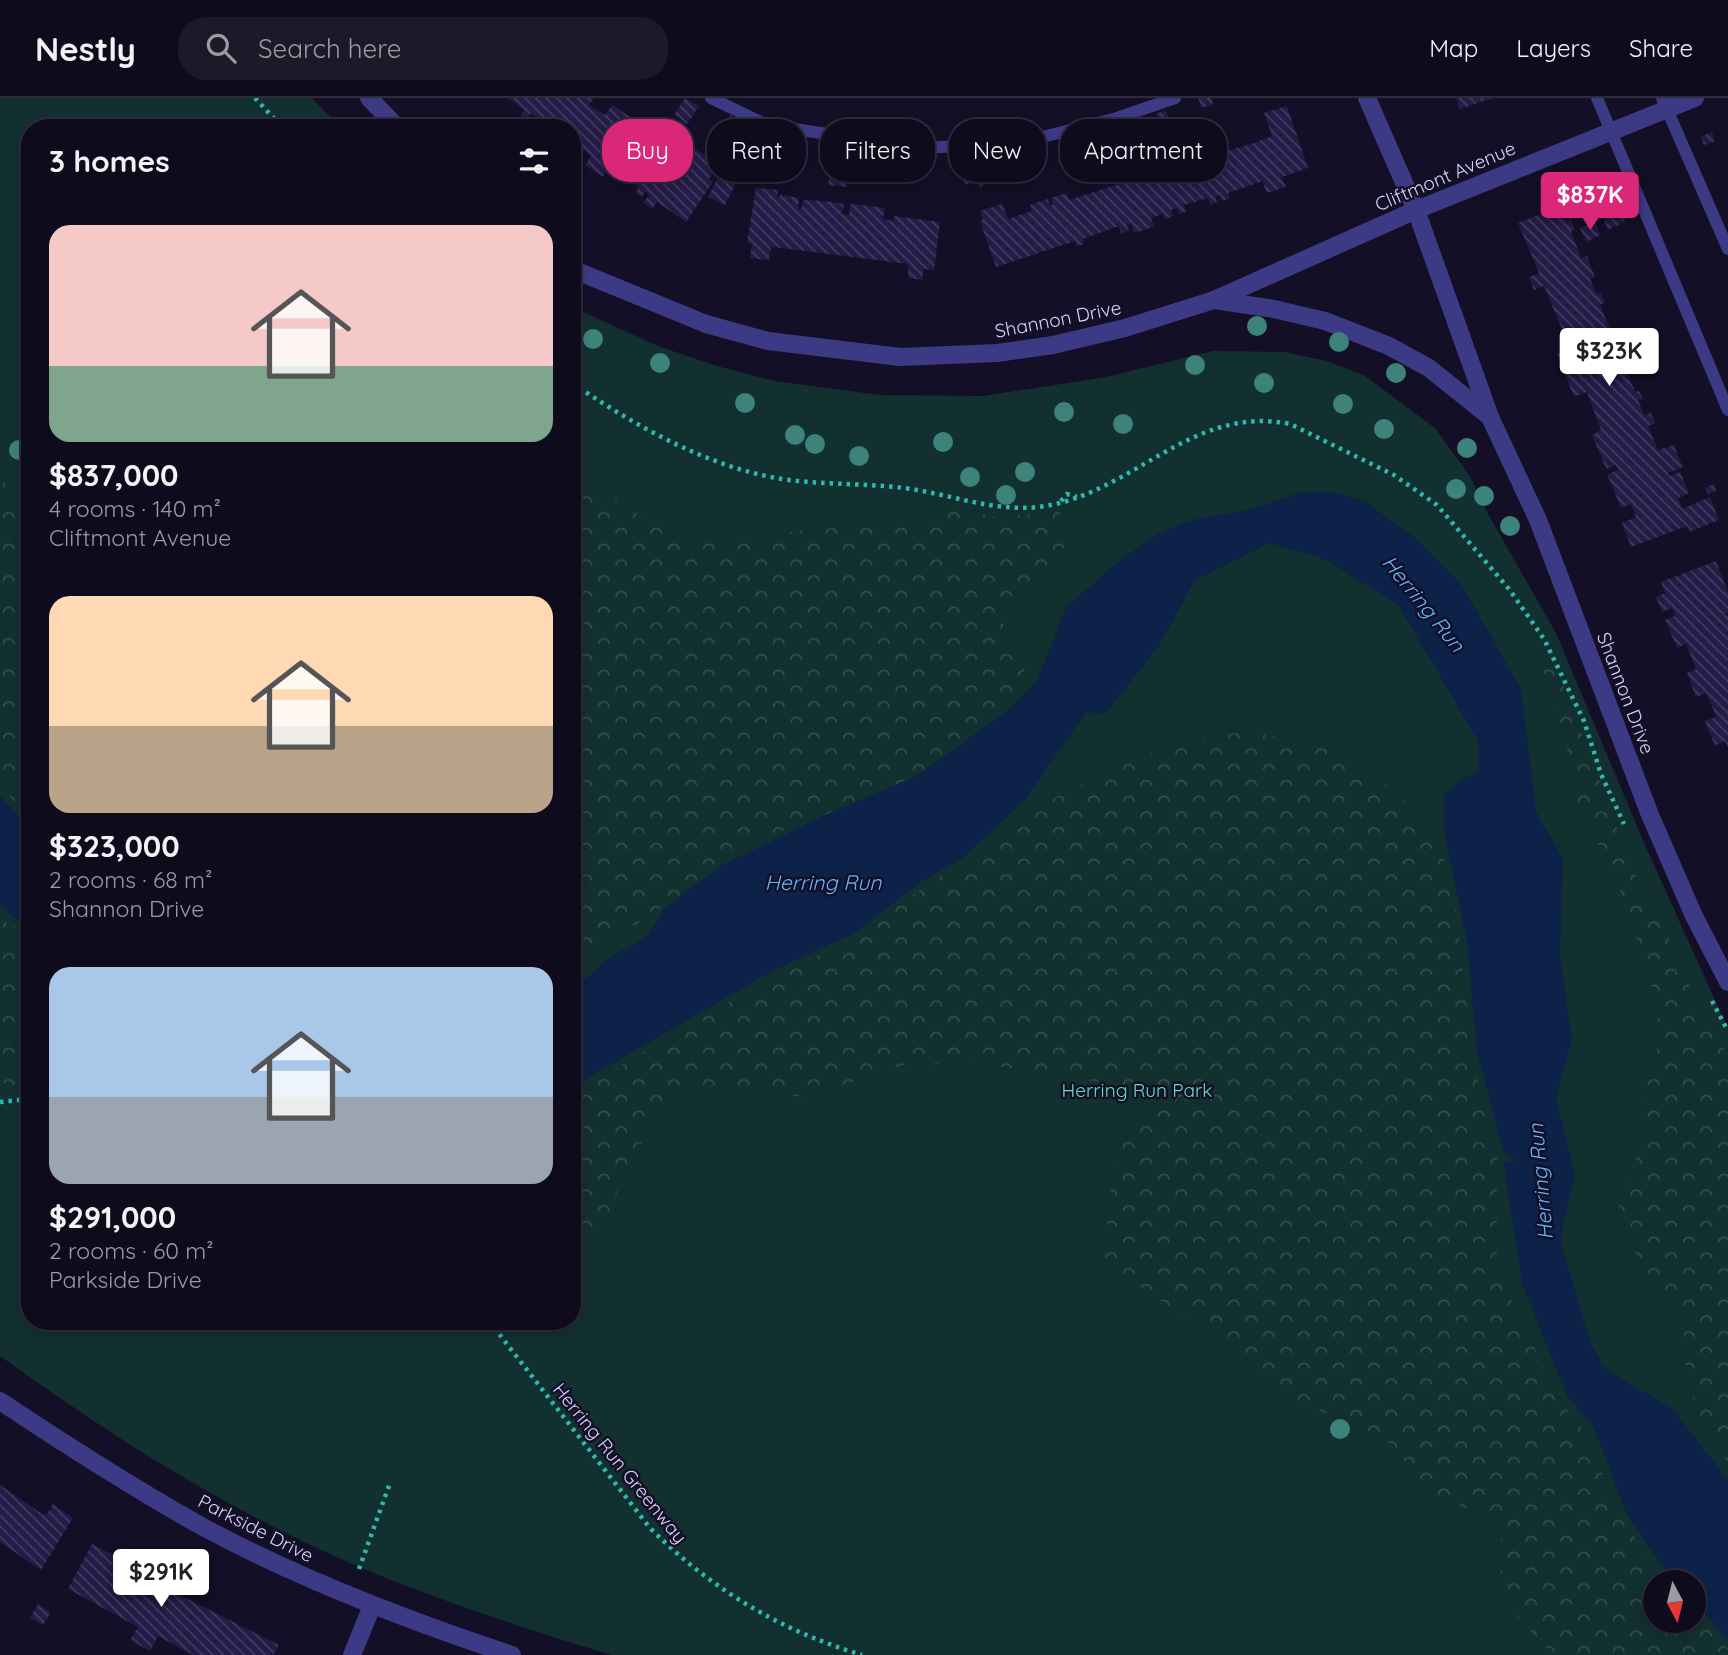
<!DOCTYPE html>
<meta charset="utf-8">
<style>
body{margin:0;font-family:Quicksand,sans-serif;background:#1c1929;color:#f1f3f6;height:100vh;display:flex;flex-direction:column;font-size:26px;white-space:nowrap}
*{box-sizing:border-box;margin:0}
p{font-size:23px;color:#9b9ba3}
.icon{flex:none;width:38px;height:38px;fill:none;stroke:currentColor;stroke-width:2;stroke-linecap:round;stroke-linejoin:round}
.map{position:relative;flex:1;overflow:hidden}
.panel{position:absolute;left:21px;top:21px;width:560px;height:1211px;display:flex;flex-direction:column;background:#0e0b1c;border-radius:28px;box-shadow:0 4px 10px #0003,0 0 0 2px #2e2b3b}
.panel>*{flex:none}
.hud{position:absolute;left:602px;top:21px;width:665px;height:63px;display:flex;gap:14px}
.needle{width:46px;rotate:173deg}
.buttons{position:absolute;left:1643px;top:1472px;display:grid;gap:14px}
.buttons a{display:grid;place-items:center;width:63px;height:63px;border-radius:50%;background:#0e0b1c;box-shadow:0 4px 10px #0003,0 0 0 2px #2e2b3b;font-size:35px}
.price{position:absolute;translate:-50% -60px;padding:0 16px;border-radius:7px;background:#fff;color:#222;font-size:23px;line-height:46px;filter:drop-shadow(0 2px 4px #0008)}
.price::after{content:'';position:absolute;left:50%;top:42px;width:21px;height:16px;margin-left:-10px;background:inherit;clip-path:polygon(0 0,100% 0,50% 100%)}
.price.current{background:#db2777;color:#fff}
ul{padding:0;list-style:none}
li{display:grid;align-content:center;gap:14px;height:371px;padding:0 28px}
li span{display:grid;place-items:center;height:217px;border-radius:21px;color:#555}
li>.icon{margin-inline-start:auto}
span .icon{width:126px;height:126px;fill:#fffc;stroke-width:1}
li b{font-size:30px}
h2{display:flex;justify-content:space-between;align-items:center;height:84px;padding:0 28px;font-size:30px}
.pill{padding:0 24px;border-radius:28px;background:#0e0b1c;box-shadow:0 4px 10px #0003,0 0 0 2px #2e2b3b;font-size:24px;line-height:63px}
.pill.current{background:#db2777;color:#fff}
header{display:flex;align-items:center;gap:42px;box-sizing:border-box;height:98px;padding:0 35px;background:#0e0b1c;border-bottom:2px solid #2e2b3b}
header strong{font-size:33px}
nav{display:flex;gap:38px;margin-inline-start:auto;font-size:24px}
.search{width:490px;height:63px;background:#1c1929;display:flex;align-items:center;gap:18px;box-sizing:border-box;padding:0 24px;border-radius:28px;color:#9b9ba3;font-size:26px}
.map>svg:first-child{display:block}
</style>
<header>
<strong>Nestly</strong>
<div class="search"><svg class="icon" aria-label="search" viewBox="0 0 24 24"><circle cx="10" cy="10" r="6"/><path d="M15 15l6 6"/></svg>Search here</div>
<nav><a>Map</a><a>Layers</a><a>Share</a></nav>
</header>
<div class="map">
<svg width="1728" height="1557" viewBox="0 0 1728 1557">
<defs>
<pattern id="forest-crowns" width="20" height="18" patternUnits="userSpaceOnUse" patternTransform="scale(1.75)"><rect width="20" height="18" fill="#12302f"/><path d="M2 6a3 3 0 1 1 6 0M12 15a3 3 0 1 1 6 0" fill="none" stroke="#344d4e"/></pattern>
<pattern id="building-back-hatch" width="6" height="6" patternUnits="userSpaceOnUse" patternTransform="scale(1.75)"><rect width="6" height="6" fill="#241b47"/><path d="M-1 5l2 2M0 0l6 6M5-1l2 2" fill="none" stroke="#433b63"/></pattern>
</defs>
<rect width="100%" height="100%" fill="#130f26"/>
<path fill="#12302f" fill-rule="evenodd" d="M0,0H312L341,30H30V1223H572V209L658,248L717,268L775,283L880,297L983,298L1106,279L1213,253L1284,254L1327,263L1365,278L1435,330L1470,378L1487,414L1556,535L1645,747L1728,931V1557H611C505,1524 398,1490 298,1441C192,1390 95,1326 0,1258ZM1656,1484H1694V1522H1656Z"/>
<g fill="url(#forest-crowns)">
<path d="M0,372L14,409L30,431V721L0,688Z"/>
<path d="M572,375L672,437L715,441L845,429L885,431L918,426L956,412L996,419L1060,414L1067,445L1042,481L1001,513L1006,542L1029,580L1008,612L916,678L825,717L744,746L709,777L613,842L572,860Z"/>
<path d="M1533,540L1546,552L1558,574L1633,772L1667,836L1695,899L1728,957V1366C1691,1306 1682,1285 1684,1214C1641,1170 1627,1155 1616,1093C1649,1050 1645,1032 1640,980L1657,964L1658,917L1648,873L1615,780L1578,708L1565,640Z"/>
<path d="M1244,634L1307,643L1355,664L1400,697L1452,773L1472,956L1489,1029L1485,1052L1497,1057V1173L1561,1305L1585,1334L1622,1421L1665,1484H1656V1522H1694V1515L1728,1551V1557H1553L1499,1499L1502,1453L1500,1423L1435,1398L1384,1340L1289,1300L1193,1224L1103,1164L1110,1096L1121,1044L1150,1016L1152,992L975,965L903,967L809,999L693,991L659,1015L626,1072L603,1129L572,1163V990L584,989L775,877L857,840L926,787L968,763L1016,719L1129,663L1189,642Z"/>
<path d="M0,817L7,825L30,837V988L21,989L0,984Z"/>
</g>
<g fill="#0c2248">
<path d="M1332,393L1366,404L1418,442L1463,489L1521,591L1536,713L1563,761L1560,858L1572,941L1556,1000L1575,1076L1560,1141L1591,1247L1606,1272L1672,1310L1728,1382V1541L1694,1505V1484H1674L1628,1419L1593,1328L1567,1298L1522,1185L1504,1068L1505,1063H1515L1503,1053L1477,953L1467,843L1444,733V697L1458,684L1478,673V643L1399,508L1327,462L1270,445L1195,482L1159,548L1105,616L1086,614L1026,701L963,760L923,782L855,835L772,873L579,985L572,986V893L609,860L649,837L663,811L721,768L825,717L915,679L1011,610L1037,583L1066,509L1123,460L1160,435L1192,422L1253,411L1298,395Z"/>
<path d="M0,698L30,730V827L10,817L0,806Z"/>
</g>
<g fill="url(#building-back-hatch)">
<path d="M507,0H594L589,7L605,17L612,7L638,24L631,35L634,37L642,42L649,32L669,46L662,56L673,63L686,45L704,57L709,49L724,59L709,81L713,84L686,124L657,104L652,111L643,105L649,97L645,94L642,99L635,94L639,89L609,69L603,79L585,67L591,58L581,50L578,55L572,52V30H550L542,24L539,28L533,24L536,19L531,15L527,20L521,17L524,12Z"/>
<path d="M685,0L699,8L687,26L674,17Z"/>
<path d="M1198,0H1211L1213,6L1202,10Z"/>
<path d="M1456,0H1493L1460,11Z"/>
<path d="M1287,8L1308,70L1282,79L1286,89L1266,95L1263,83L1228,95L1230,100L1222,103L1220,97L1215,99L1217,104L1210,107L1208,100L1184,107L1186,114L1179,116L1177,110L1171,112L1173,118L1165,121L1163,116L1151,120L1154,129L1134,135L1131,126L1127,127L1129,133L1121,135L1119,128L1083,141L1084,146L1077,148L1075,143L996,169L980,123L983,122L980,113L1002,106L1008,121L1032,113L1030,107L1048,101L1050,108L1053,106L1051,100L1067,95L1069,102L1119,86L1118,79L1136,73L1138,80L1142,79L1140,74L1156,68L1159,74L1184,65L1182,60L1204,53L1207,59V53L1225,47L1227,53L1251,46L1272,38L1264,15Z"/>
<path d="M1166,12L1169,21L1159,24L1156,16Z"/>
<path d="M730,17L742,25L732,40L720,33Z"/>
<path d="M1124,26L1127,36L1120,39L1117,28Z"/>
<path d="M1712,34L1715,43L1704,47L1701,39Z"/>
<path d="M773,35L787,37L784,54L771,52Z"/>
<path d="M1081,38L1085,51L1076,53L1072,41Z"/>
<path d="M833,51L852,54L847,89L828,87Z"/>
<path d="M996,52L1000,63L991,67L987,56Z"/>
<path d="M985,56L995,83L980,89L971,61Z"/>
<path d="M970,69L974,83L965,87L960,72Z"/>
<path d="M719,77L736,85L725,107L708,99Z"/>
<path d="M756,90L778,92L777,102L780,97L799,100L798,109L802,110L803,102L824,103L844,106L842,116L849,117L850,106L872,108L885,110L883,121L894,123V118L940,124L934,172L924,171L922,182L908,180V166L774,149H771L769,162L750,160L752,146L747,145Z"/>
<path d="M1561,108L1567,124L1571,122L1575,132L1571,133L1581,160L1587,158L1595,179L1590,181L1596,196L1601,195L1605,204L1600,207L1610,231L1621,230L1630,251L1620,255L1635,294L1639,293L1643,301L1638,302L1644,317L1651,315L1655,325L1648,328L1658,352L1674,347L1678,358L1683,369L1668,375L1669,378L1680,374L1689,395L1678,400L1682,411L1710,399L1719,422L1689,434L1687,428L1631,449L1622,425L1636,419L1631,406L1621,410L1607,376L1618,372L1616,367L1606,371L1592,337L1601,332L1587,294L1574,299L1557,256L1569,251V248L1544,188L1534,192L1529,179L1539,175L1518,125Z"/>
<path d="M1621,114L1625,124L1608,132L1604,122Z"/>
<path d="M1595,124L1600,137L1586,144L1580,130Z"/>
<path d="M1714,386L1716,393L1708,396L1705,390Z"/>
<path d="M1716,463L1728,494V515L1723,517H1728V649L1725,643L1715,648L1705,623L1716,619L1712,608L1706,595L1696,599L1687,575L1696,571L1686,546L1677,550L1665,522L1675,518L1672,510L1662,514L1656,499L1665,495L1661,484Z"/>
<path d="M0,1387L42,1416H47L53,1406L73,1420L41,1472L0,1444Z"/>
<path d="M92,1446L117,1459L122,1449L134,1455L130,1462L139,1468L138,1471L162,1483L167,1474L178,1481L172,1493L279,1547L273,1557H193L158,1538L150,1553L130,1542L138,1529L68,1491Z"/>
<path d="M38,1506L51,1515L43,1527L30,1520Z"/>
</g>
<g fill="none" stroke-linecap="round" stroke-linejoin="round">
<g stroke="#2fb8b0" stroke-width="4.5" stroke-dasharray="3.5 5" stroke-linecap="butt">
<path d="M255,0L283,30"/>
<path d="M572,285C634,327 707,369 782,381C822,387 864,385 904,390C963,398 1009,422 1070,402C1146,378 1202,308 1290,326L1394,377L1437,407L1509,491L1544,541L1584,623L1601,676L1624,726"/>
<path d="M1061,403L1067,396L1077,399"/>
<path d="M1712,903L1728,933"/>
<path d="M0,1004L30,1001"/>
<path d="M489,1223L650,1430C711,1491 779,1532 862,1557"/>
<path d="M359,1471L390,1385"/>
</g>
<g stroke="#3d3a85" stroke-width="12">
<path d="M711,0L767,27L922,50L1019,45L1117,20L1175,0"/>
<path d="M1597,0L1728,312"/>
<path d="M1662,0L1728,151"/>
</g>
<g stroke="#3d3a85" stroke-width="18">
<path d="M369,0L398,30"/>
<path d="M1367,0L1416,112L1490,319L1538,422L1650,717L1694,818L1728,884"/>
<path d="M572,171L706,226L768,243L900,259L997,255L1053,247L1125,230L1214,202L1274,211L1325,223L1389,248L1429,270L1490,319"/>
<path d="M1214,202L1416,112L1695,0"/>
<path d="M0,1303C66,1347 133,1390 203,1429C301,1482 406,1522 512,1557"/>
<path d="M352,1557L372,1508"/>
</g>
</g>
<g fill="#3d827b">
<circle cx="1257" cy="228" r="10"/>
<circle cx="593" cy="241" r="10"/>
<circle cx="1339" cy="244" r="10"/>
<circle cx="660" cy="265" r="10"/>
<circle cx="1195" cy="267" r="10"/>
<circle cx="1396" cy="275" r="10"/>
<circle cx="1264" cy="285" r="10"/>
<circle cx="745" cy="305" r="10"/>
<circle cx="1343" cy="306" r="10"/>
<circle cx="1064" cy="314" r="10"/>
<circle cx="1123" cy="326" r="10"/>
<circle cx="1384" cy="331" r="10"/>
<circle cx="795" cy="337" r="10"/>
<circle cx="943" cy="344" r="10"/>
<circle cx="815" cy="346" r="10"/>
<circle cx="1467" cy="350" r="10"/>
<circle cx="19" cy="352" r="10"/>
<circle cx="859" cy="358" r="10"/>
<circle cx="1025" cy="374" r="10"/>
<circle cx="970" cy="379" r="10"/>
<circle cx="1456" cy="391" r="10"/>
<circle cx="1006" cy="397" r="10"/>
<circle cx="1484" cy="398" r="10"/>
<circle cx="1510" cy="428" r="10"/>
<circle cx="1340" cy="1331" r="10"/>
</g>
<g text-anchor="middle" dominant-baseline="central" stroke-width="5" stroke-linejoin="round" paint-order="stroke">
<g font-size="19" fill="#d9d4ff" stroke="#130f26">
<text transform="translate(1445 78) rotate(-23)">Cliftmont Avenue</text>
<text transform="translate(1058 221) rotate(-11)">Shannon Drive</text>
<text transform="translate(1626 595) rotate(69)">Shannon Drive</text>
<text transform="translate(620 1365) rotate(51)">Herring Run Greenway</text>
<text transform="translate(256 1430) rotate(27)">Parkside Drive</text>
</g>
<g font-size="19" fill="#5fe0c0" stroke="#130f26">
<text x="1137" y="992">Herring Run Park</text>
</g>
<g font-size="21" font-style="italic" fill="#62b6ff" stroke="#130f26">
<text transform="translate(1424 505) rotate(51)">Herring Run</text>
<text x="823" y="784">Herring Run</text>
<text transform="translate(1540 1084) rotate(-95)">Herring Run</text>
</g>
</g>
</svg>
<div class="buttons">
<a><svg class="needle" viewBox="-14 -14 28 28"><path d="M0-13l5 13h-10z" fill="#e53935"/><path d="M0 13l5-13h-10z" fill="#9b9ba3"/></svg></a>
</div>
<b class="price current" style="left:1590px;top:134px">$837K</b>
<b class="price" style="left:1609px;top:290px">$323K</b>
<b class="price" style="left:161px;top:1511px">$291K</b>
<div class="hud">
<a class="pill current">Buy</a>
<a class="pill">Rent</a>
<a class="pill">Filters</a>
<a class="pill">New</a>
<a class="pill">Apartment</a>
</div>
<section class="panel">
<h2>3 homes<svg class="icon" aria-label="filters" viewBox="0 0 24 24"><path d="M4 7h16M4 17h16"/><circle cx="9" cy="7" r="2"/><circle cx="15" cy="17" r="2"/></svg></h2>
<ul>
<li><span style="background:linear-gradient(#f6c9c9 65%,#7fa58c 0)"><svg class="icon" aria-label="home" viewBox="0 0 24 24"><path d="M3 11l9-7 9 7M6 9v11h12V9"/></svg></span><div><b>$837,000</b><p>4 rooms · 140 m²</p><p>Cliftmont Avenue</p></div></li>
<li><span style="background:linear-gradient(#ffd9b3 60%,#b9a48a 0)"><svg class="icon" aria-label="home" viewBox="0 0 24 24"><path d="M3 11l9-7 9 7M6 9v11h12V9"/></svg></span><div><b>$323,000</b><p>2 rooms · 68 m²</p><p>Shannon Drive</p></div></li>
<li><span style="background:linear-gradient(#a9c7e8 60%,#9aa5b1 0)"><svg class="icon" aria-label="home" viewBox="0 0 24 24"><path d="M3 11l9-7 9 7M6 9v11h12V9"/></svg></span><div><b>$291,000</b><p>2 rooms · 60 m²</p><p>Parkside Drive</p></div></li>
</ul>
</section>
</div>
